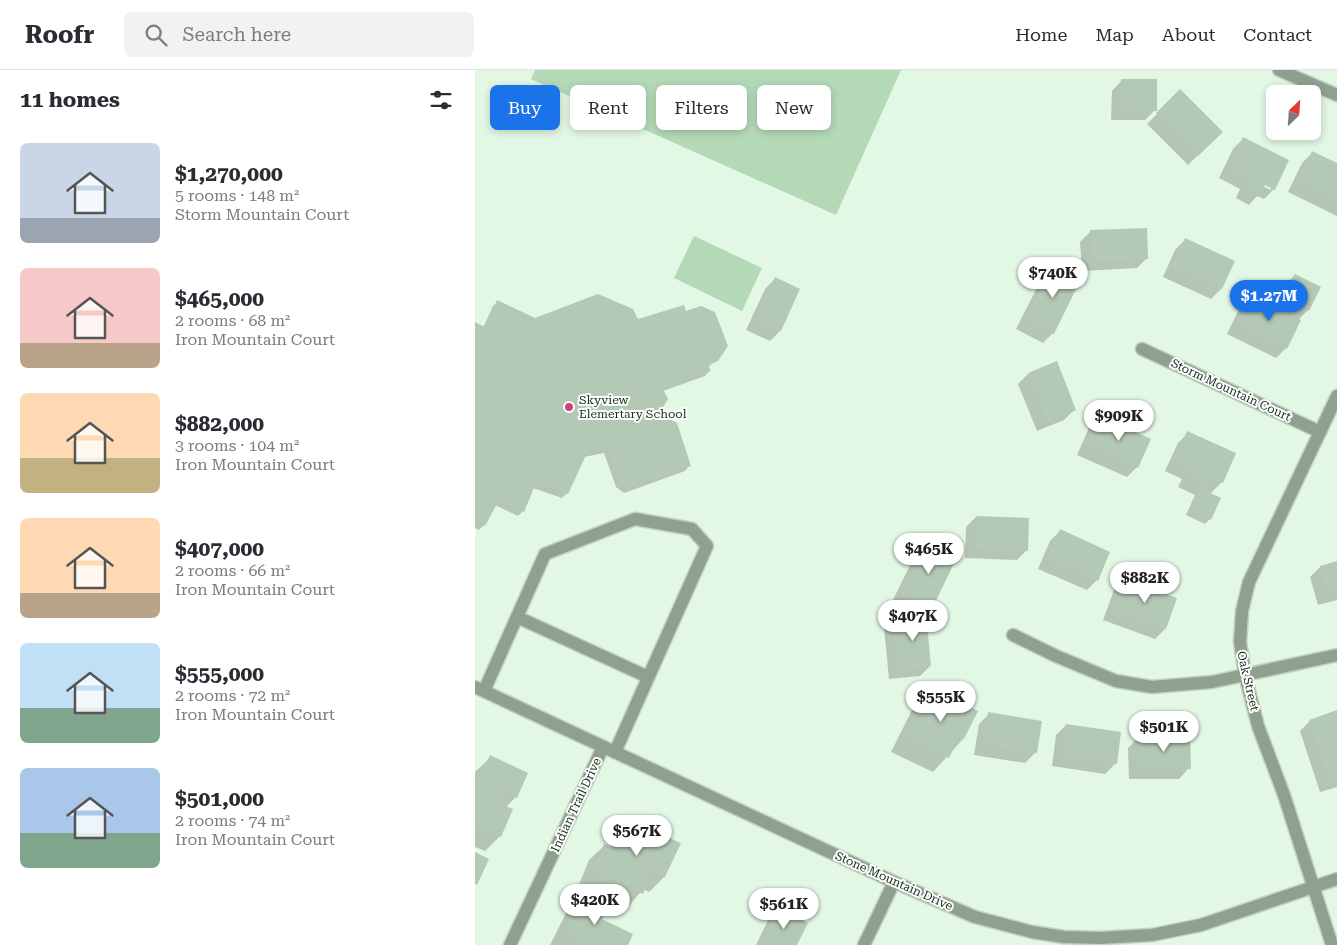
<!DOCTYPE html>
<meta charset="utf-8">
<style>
body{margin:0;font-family:"Roboto Serif",serif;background:#f2f2f3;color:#2b2b33;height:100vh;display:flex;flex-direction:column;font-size:19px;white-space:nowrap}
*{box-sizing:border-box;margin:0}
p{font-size:16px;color:#7c7c81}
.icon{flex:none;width:28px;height:28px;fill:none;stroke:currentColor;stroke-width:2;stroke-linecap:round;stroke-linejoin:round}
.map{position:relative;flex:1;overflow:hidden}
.panel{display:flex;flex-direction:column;background:#fff;width:475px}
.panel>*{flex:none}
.guide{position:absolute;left:15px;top:15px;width:475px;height:45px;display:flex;gap:10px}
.needle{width:32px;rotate:25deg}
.fabs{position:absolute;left:791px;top:15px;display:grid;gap:10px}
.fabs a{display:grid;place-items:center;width:55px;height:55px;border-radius:8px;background:#fff;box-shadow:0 2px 8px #0003;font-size:25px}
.price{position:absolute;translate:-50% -42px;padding:0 11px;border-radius:18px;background:#fff;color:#222;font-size:16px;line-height:32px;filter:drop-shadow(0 1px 2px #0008)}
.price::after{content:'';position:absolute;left:50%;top:30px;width:15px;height:11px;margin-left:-8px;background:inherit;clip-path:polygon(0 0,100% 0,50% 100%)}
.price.selected{background:#1a73e8;color:#fff}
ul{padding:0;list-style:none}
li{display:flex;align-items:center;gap:15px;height:125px;padding:0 20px}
li span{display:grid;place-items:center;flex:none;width:140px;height:100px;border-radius:8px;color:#555}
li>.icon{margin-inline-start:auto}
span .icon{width:60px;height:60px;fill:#fffc;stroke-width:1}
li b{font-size:21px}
h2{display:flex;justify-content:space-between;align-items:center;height:60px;padding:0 20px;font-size:21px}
.chip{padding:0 18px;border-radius:8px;background:#fff;box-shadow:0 2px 8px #0003;font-size:18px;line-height:45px}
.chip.selected{background:#1a73e8;color:#fff}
header{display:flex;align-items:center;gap:30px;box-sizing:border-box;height:70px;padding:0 25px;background:#fff;border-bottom:1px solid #e1e1e2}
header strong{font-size:24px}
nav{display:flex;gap:28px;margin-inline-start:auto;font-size:18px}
.search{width:350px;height:45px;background:#f2f2f3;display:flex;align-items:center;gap:12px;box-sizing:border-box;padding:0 18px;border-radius:8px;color:#7c7c81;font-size:19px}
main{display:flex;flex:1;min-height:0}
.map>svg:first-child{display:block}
</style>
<header>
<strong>Roofr</strong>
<div class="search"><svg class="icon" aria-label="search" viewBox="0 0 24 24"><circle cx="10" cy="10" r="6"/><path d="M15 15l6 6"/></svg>Search here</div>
<nav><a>Home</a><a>Map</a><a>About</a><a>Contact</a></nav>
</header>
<main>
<section class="panel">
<h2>11 homes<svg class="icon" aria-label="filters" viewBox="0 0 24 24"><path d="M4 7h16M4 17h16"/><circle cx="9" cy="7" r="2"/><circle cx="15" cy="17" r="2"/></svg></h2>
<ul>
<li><span style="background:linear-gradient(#c9d6e8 75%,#9aa5b1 0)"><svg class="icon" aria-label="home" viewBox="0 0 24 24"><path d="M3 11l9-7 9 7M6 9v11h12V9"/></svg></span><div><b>$1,270,000</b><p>5 rooms · 148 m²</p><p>Storm Mountain Court</p></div></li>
<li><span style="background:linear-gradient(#f6c9c9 75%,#b9a48a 0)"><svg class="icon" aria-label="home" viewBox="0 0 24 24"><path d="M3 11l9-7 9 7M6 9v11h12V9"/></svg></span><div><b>$465,000</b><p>2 rooms · 68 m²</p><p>Iron Mountain Court</p></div></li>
<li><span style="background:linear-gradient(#ffd9b3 65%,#c2b280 0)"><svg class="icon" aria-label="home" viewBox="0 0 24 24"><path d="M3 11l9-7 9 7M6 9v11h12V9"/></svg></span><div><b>$882,000</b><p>3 rooms · 104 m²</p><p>Iron Mountain Court</p></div></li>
<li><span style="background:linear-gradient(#ffd9b3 75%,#b9a48a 0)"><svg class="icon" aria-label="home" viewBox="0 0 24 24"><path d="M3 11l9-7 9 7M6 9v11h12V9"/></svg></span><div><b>$407,000</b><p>2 rooms · 66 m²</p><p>Iron Mountain Court</p></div></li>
<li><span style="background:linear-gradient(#bfe0f5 65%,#7fa58c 0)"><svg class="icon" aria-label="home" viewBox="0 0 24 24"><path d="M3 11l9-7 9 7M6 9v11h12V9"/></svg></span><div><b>$555,000</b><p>2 rooms · 72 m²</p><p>Iron Mountain Court</p></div></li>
<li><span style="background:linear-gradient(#a9c7e8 65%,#7fa58c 0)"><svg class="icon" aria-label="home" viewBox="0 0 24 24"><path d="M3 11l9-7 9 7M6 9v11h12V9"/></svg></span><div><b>$501,000</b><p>2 rooms · 74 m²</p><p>Iron Mountain Court</p></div></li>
</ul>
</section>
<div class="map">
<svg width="862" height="875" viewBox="0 0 862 875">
<rect width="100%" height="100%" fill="#e2f7e4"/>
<g fill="#b3d9b7">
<path d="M60,0H426L361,145L56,9Z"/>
<path d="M219,166L287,198L267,241L199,208Z"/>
</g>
<g fill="#0003" fill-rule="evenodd">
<path d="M647,10L680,40L670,50H636L637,21Z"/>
<path d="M705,21L746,62L713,95L672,54Z"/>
<path d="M768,69L813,91L799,119L789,129L782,126L774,135L761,128L765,119L744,108L758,79ZM784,112L796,117V120L783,114Z"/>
<path d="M837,83L862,95V146L813,122L827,93Z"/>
<path d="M616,161L672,188L662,198L607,201L605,172Z"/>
<path d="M710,170L758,191L746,219L736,229L688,207L700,180Z"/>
<path d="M578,196V263L568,273L541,259L568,206Z"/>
<path d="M820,205L833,240L823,250L811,278L801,288L752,264L765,237L775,227L798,239L810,215Z"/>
<path d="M300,209L305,261L295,271L271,260L290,219Z"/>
<path d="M23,232L60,249L163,251L211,243L242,290L233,297L234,301L230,306L188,321L182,345L214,396L210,401L149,423L141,417L129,383L109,387L92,423L87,428L58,418L48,441L43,446L20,435L9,455L4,460L0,458V254L8,258L18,236Z"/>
<path d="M553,304L599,340L589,350L562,361L543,314Z"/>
<path d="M624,348L662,397L652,407L602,385L614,358Z"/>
<path d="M713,363L747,412L735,424V449L730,454L711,445L720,425L703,417L707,409L690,401L703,373Z"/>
<path d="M501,447L552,480L542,490L490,488L491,457Z"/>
<path d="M585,461L622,510L612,520L563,499L575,471Z"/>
<path d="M451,473L456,538L450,545L455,596L445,606L414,609L409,558L419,548L441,546L416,534L441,483Z"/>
<path d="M862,492V530L843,535L835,507L845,497Z"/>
<path d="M649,510L701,529L690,559L680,569L628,550L639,520Z"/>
<path d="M455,619L488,669L458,702L416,682L440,634Z"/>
<path d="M862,642V717L845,722L825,661L835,651Z"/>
<path d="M514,644L565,652L560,683L550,693L499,685L504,654Z"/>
<path d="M591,655L645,663L640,694L630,704L577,696L581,665Z"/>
<path d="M663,668L714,698L704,709H654L653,678Z"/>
<path d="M16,687L41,727L31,737L25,766L10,781L0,777V702Z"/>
<path d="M155,752L204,773L189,807L174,822L168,819L152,838L103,817L114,790L129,776L135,778L140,767Z"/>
<path d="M107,826L125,849L151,875H75L92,841Z"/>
<path d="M303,840L321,875H281L293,850Z"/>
</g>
<g fill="#b4c8b6">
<path d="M646,9H682V41L646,40Z"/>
<path d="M705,19L748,62L723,86L681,43Z"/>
<path d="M768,67L814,90L800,120L790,115L785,126L770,118L774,109L753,98Z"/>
<path d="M837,81L862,93V131L822,112Z"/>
<path d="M672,158L673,189L617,191L615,160Z"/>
<path d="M710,168L760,191L747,219L697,197Z"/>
<path d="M578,195L606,209L579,264L550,249Z"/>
<path d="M820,204L846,217L834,241L808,227Z"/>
<path d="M300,207L325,219L306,261L280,250Z"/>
<path d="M123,224L158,239L163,249L209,235L211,241L226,236L240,242L253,276L243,291L233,295L236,301L188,319L193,329L184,344L202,353L216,396L155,419L145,412L134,379L112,383L93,424L61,413L49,442L24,430L10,456L0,451V252L10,257L22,230L60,248Z"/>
<path d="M775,226L826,250L812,279L761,254Z"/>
<path d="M582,291L601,340L572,352L553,303Z"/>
<path d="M624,346L676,369L663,398L611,375Z"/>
<path d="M712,361L761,383L748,413L735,407L732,415L713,407L716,399L699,391Z"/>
<path d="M725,418L746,428L736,450L715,440Z"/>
<path d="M501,446L554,448L553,481L499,478Z"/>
<path d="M585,459L635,482L623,511L572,488Z"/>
<path d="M450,471L482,487L457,539L425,523Z"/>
<path d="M862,491V524L853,526L845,496Z"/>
<path d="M649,509L702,528L691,559L637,540Z"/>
<path d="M451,543L456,596L424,600L419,547Z"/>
<path d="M455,617L503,641L489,669L484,667L474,688L430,666Z"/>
<path d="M862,640V711L855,713L834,650Z"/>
<path d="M513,642L567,651L562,683L508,675Z"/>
<path d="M591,654L646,662L642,694L586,686Z"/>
<path d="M663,666H715L716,699L663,700Z"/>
<path d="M15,685L53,703L42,728L32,723L27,734L38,739L26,767L0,755V701L7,704Z"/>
<path d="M155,750L206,773L190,807L177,802L168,824L117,801L129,774L142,780Z"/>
<path d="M0,782L14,789L2,815L0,814Z"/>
<path d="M106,824L132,837L127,849L158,864L153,875H99L102,867L89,861Z"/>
<path d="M302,838L333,853L322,875H285Z"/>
</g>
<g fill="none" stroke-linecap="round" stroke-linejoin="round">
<g stroke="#c0d2c1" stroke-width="15">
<g id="service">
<path d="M42,547L173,607"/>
<path d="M9,621L70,484L160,449L217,459L232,476L140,682"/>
</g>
</g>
<g stroke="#c0d2c1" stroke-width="15">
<g id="minor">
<path d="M804,0L862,25"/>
<path d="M667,279L845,362"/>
<path d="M538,565L581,586L641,611L677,617L737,612L862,585"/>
<path d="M35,875L128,677"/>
<path d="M389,875L419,812"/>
<path d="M857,875L809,725L783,656L770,605L765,572L767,541L774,512L862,326"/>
</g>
</g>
<g stroke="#c0d2c1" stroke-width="15">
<path id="tertiary" d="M0,617L419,812L500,847L557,862L589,867L625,868L677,865L726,855L862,809"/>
</g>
<use href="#service" stroke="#8fa091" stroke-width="12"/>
<use href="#minor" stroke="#8fa091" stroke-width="12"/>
<use href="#tertiary" stroke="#8fa091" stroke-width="12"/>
</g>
<circle fill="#cd447f" stroke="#fbfffb" stroke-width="2" cx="94" cy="337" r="5"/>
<g text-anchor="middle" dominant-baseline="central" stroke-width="4" stroke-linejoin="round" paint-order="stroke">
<g font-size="12" fill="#232b24" stroke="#fbfffb">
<text transform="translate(756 320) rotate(25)">Storm Mountain Court</text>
<text transform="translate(773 611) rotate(77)">Oak Street</text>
<text transform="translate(101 735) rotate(-65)">Indian Trail Drive</text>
<text transform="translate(419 811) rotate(24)">Stone Mountain Drive</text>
</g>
<g font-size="12" fill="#232b24" stroke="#fbfffb" text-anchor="start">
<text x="104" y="330">Skyview<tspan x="104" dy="14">Elemertary School</tspan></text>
</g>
</g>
</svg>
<div class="fabs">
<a><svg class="needle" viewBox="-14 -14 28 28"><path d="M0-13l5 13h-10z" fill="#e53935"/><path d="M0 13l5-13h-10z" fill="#7c7c81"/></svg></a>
</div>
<b class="price" style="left:578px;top:229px">$740K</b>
<b class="price selected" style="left:794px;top:252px">$1.27M</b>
<b class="price" style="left:644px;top:372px">$909K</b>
<b class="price" style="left:454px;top:505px">$465K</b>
<b class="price" style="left:670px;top:534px">$882K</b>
<b class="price" style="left:438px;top:572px">$407K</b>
<b class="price" style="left:466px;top:653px">$555K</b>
<b class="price" style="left:689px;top:683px">$501K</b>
<b class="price" style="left:162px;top:787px">$567K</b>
<b class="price" style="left:120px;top:856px">$420K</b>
<b class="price" style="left:309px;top:860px">$561K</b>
<div class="guide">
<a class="chip selected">Buy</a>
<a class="chip">Rent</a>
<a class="chip">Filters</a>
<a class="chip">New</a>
</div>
</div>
</main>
